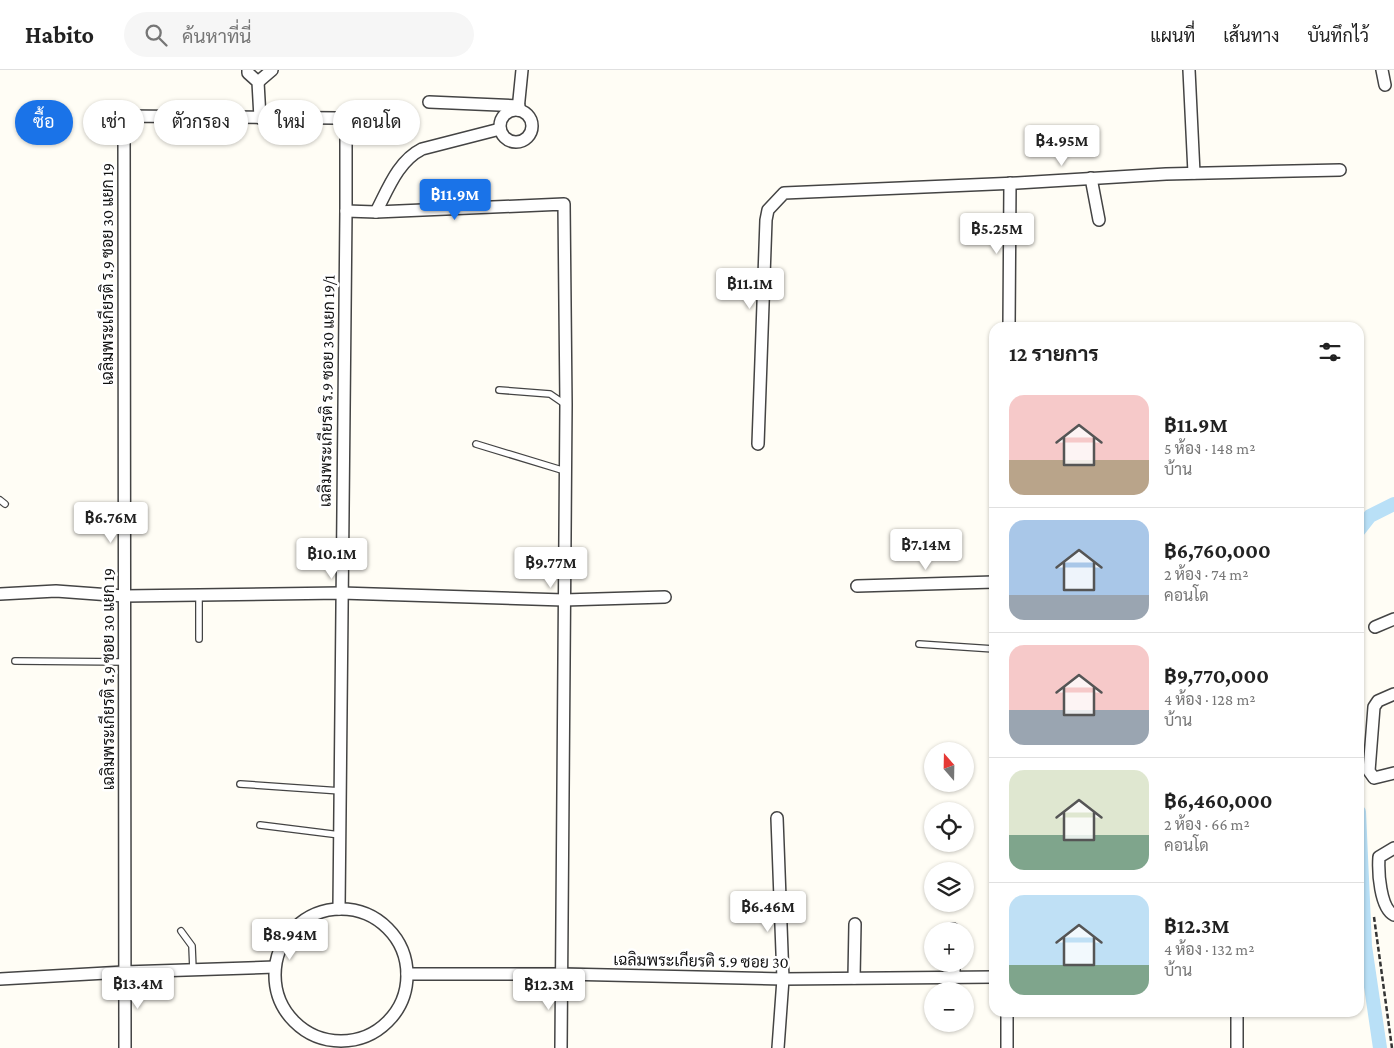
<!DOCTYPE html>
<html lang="th">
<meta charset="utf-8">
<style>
body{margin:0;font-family:"Crimson Pro",Sarabun,serif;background:#f6f6f6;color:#222;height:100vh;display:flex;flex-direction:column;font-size:19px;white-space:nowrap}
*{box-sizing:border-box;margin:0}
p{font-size:16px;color:#767676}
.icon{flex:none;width:28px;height:28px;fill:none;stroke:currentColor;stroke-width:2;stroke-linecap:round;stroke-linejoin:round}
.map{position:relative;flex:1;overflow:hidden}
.drawer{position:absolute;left:989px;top:252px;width:375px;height:695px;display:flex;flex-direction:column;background:#fff;border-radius:15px;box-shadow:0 1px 4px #0004}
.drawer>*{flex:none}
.hud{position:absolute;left:15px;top:30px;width:475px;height:45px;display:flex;gap:10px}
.needle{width:32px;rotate:340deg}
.buttons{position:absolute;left:924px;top:672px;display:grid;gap:10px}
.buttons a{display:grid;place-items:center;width:50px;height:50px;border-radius:50%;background:#fff;box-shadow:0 1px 4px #0004;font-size:25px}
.price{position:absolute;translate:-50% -42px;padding:0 11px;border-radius:5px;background:#fff;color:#222;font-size:16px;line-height:32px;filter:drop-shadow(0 1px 2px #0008)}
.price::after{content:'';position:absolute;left:50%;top:30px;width:15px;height:11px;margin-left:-8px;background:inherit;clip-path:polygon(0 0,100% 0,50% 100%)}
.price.on{background:#1a73e8;color:#fff}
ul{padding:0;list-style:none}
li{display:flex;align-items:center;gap:15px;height:125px;padding:0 20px}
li+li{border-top:1px solid #e0e0e0}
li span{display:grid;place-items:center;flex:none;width:140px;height:100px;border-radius:15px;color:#555}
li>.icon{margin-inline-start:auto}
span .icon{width:60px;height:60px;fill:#fffc;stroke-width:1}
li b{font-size:21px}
h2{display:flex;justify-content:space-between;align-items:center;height:60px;padding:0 20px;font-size:21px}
.pill{padding:0 18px;border-radius:22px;background:#fff;box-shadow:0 1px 4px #0004;font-size:18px;line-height:45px}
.pill.on{background:#1a73e8;color:#fff}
header{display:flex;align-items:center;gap:30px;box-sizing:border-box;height:70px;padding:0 25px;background:#fff;border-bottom:1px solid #e0e0e0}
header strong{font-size:24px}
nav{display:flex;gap:28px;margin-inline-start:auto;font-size:18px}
.search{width:350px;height:45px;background:#f6f6f6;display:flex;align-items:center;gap:12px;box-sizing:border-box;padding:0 18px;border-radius:28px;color:#767676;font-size:19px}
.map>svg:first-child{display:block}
</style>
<header>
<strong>Habito</strong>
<div class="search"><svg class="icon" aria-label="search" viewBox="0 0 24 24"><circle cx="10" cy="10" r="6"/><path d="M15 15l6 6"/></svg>ค้นหาที่นี่</div>
<nav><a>แผนที่</a><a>เส้นทาง</a><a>บันทึกไว้</a></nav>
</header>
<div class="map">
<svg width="1394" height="978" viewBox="0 0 1394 978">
<rect width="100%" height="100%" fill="#fffdf5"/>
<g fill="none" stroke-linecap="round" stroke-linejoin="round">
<g stroke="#b9e0f7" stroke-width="14">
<path d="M1359,460L1370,446L1394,434"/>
<path d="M1359,742L1365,876L1380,978"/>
</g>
<g stroke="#444" stroke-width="8">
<g id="lane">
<path d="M499,320L550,324L566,335"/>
<path d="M476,374L565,401"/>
<path d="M0,430L5,434"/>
<path d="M199,526V569"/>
<path d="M919,574L994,579"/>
<path d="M15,591L126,592"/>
<path d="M240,714L341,721"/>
<path d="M260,755L340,765"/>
<path d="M181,861L192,876L193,900"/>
</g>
</g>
<g stroke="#444" stroke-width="14">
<g id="street">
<path d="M248,0V3L258,12L260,48"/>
<path d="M1189,0L1194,103"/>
<path d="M1382,0L1385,15"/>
<path d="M258,12L272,0"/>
<path d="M429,32L519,36"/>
<path d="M518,40L522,0"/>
<circle cx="516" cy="56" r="16"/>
<path d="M1091,108L1099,150"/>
<path d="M346,141L376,142L564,134L566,335L561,978"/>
<path d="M376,142C388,119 398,91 422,79L500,59"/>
<path d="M1009,258L1010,113"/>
<path d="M758,374L766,150L768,140L784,123L1017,113L1166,104L1340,100"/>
<path d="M857,516L994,512"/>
<path d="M0,524L56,521L124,526L341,523L564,530L665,527"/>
<path d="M1375,557L1394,549"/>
<path d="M1394,624L1378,631L1374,637L1369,701L1374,708L1394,703"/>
<path d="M777,748L783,909L778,978"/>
<path d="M1394,778L1379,787C1378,802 1380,838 1394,845"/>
<circle cx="341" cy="905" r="66"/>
<path d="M953,859V861"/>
<path d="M954,894V907"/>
<path d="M407,904H563L783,909L994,907"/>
<path d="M854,908L855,854"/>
<path d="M0,909L124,902L275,897"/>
<path d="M1007,942V978"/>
<path d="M125,978L124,46L337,48L343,53L346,64V141L339,839"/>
<path d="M1237,978V942"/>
</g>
</g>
<path stroke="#333" stroke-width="2.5" stroke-dasharray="5 2.5" stroke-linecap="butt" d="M1374,847L1392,978"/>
<use href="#lane" stroke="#fff" stroke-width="5.5"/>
<use href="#street" stroke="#fff" stroke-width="11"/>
</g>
<g text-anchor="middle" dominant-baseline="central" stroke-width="5" stroke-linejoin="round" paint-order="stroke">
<g font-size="16" fill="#111" stroke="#fff">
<text transform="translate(107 204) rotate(-90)">เฉลิมพระเกียรติ ร.9 ซอย 30 แยก 19</text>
<text transform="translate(327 321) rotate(-89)">เฉลิมพระเกียรติ ร.9 ซอย 30 แยก 19/1</text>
<text transform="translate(108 609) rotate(-90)">เฉลิมพระเกียรติ ร.9 ซอย 30 แยก 19</text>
<text transform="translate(701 891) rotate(1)">เฉลิมพระเกียรติ ร.9 ซอย 30</text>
</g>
</g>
</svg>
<div class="buttons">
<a><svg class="needle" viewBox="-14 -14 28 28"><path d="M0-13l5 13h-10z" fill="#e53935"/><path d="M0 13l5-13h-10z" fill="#767676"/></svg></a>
<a><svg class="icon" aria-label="locate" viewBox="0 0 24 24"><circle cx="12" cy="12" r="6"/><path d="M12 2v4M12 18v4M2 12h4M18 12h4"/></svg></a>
<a><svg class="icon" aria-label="layers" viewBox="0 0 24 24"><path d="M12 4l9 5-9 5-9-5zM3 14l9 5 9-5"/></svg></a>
<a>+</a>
<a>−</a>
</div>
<b class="price" style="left:1062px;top:97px">฿4.95M</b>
<b class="price on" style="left:455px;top:151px">฿11.9M</b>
<b class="price" style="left:997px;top:185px">฿5.25M</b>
<b class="price" style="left:750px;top:240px">฿11.1M</b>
<b class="price" style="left:111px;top:474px">฿6.76M</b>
<b class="price" style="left:926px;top:501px">฿7.14M</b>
<b class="price" style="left:332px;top:510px">฿10.1M</b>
<b class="price" style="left:551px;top:519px">฿9.77M</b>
<b class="price" style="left:768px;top:863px">฿6.46M</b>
<b class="price" style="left:290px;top:891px">฿8.94M</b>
<b class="price" style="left:138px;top:940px">฿13.4M</b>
<b class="price" style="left:549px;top:941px">฿12.3M</b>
<div class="hud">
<a class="pill on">ซื้อ</a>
<a class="pill">เช่า</a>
<a class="pill">ตัวกรอง</a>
<a class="pill">ใหม่</a>
<a class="pill">คอนโด</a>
</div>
<section class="drawer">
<h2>12 รายการ<svg class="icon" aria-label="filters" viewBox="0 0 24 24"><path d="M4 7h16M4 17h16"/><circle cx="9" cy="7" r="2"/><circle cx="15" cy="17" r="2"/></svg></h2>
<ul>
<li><span style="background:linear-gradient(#f6c9c9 65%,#b9a48a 0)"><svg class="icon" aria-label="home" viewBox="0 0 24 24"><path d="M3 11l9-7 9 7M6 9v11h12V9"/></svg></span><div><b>฿11.9M</b><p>5 ห้อง · 148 m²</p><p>บ้าน</p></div></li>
<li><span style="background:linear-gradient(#a9c7e8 75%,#9aa5b1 0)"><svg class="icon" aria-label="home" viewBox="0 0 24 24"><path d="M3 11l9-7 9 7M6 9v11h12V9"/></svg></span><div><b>฿6,760,000</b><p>2 ห้อง · 74 m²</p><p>คอนโด</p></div></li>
<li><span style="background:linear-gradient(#f6c9c9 65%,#9aa5b1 0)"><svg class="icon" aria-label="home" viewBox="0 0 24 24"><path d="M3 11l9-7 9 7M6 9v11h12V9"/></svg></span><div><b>฿9,770,000</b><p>4 ห้อง · 128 m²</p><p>บ้าน</p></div></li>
<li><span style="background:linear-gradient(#dfe7d0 65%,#7fa58c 0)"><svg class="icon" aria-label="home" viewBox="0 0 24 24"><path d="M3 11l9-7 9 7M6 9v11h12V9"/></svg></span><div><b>฿6,460,000</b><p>2 ห้อง · 66 m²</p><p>คอนโด</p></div></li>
<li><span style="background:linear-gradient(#bfe0f5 70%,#7fa58c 0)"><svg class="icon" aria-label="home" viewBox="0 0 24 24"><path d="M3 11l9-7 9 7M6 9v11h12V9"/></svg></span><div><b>฿12.3M</b><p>4 ห้อง · 132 m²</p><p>บ้าน</p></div></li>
</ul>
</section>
</div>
